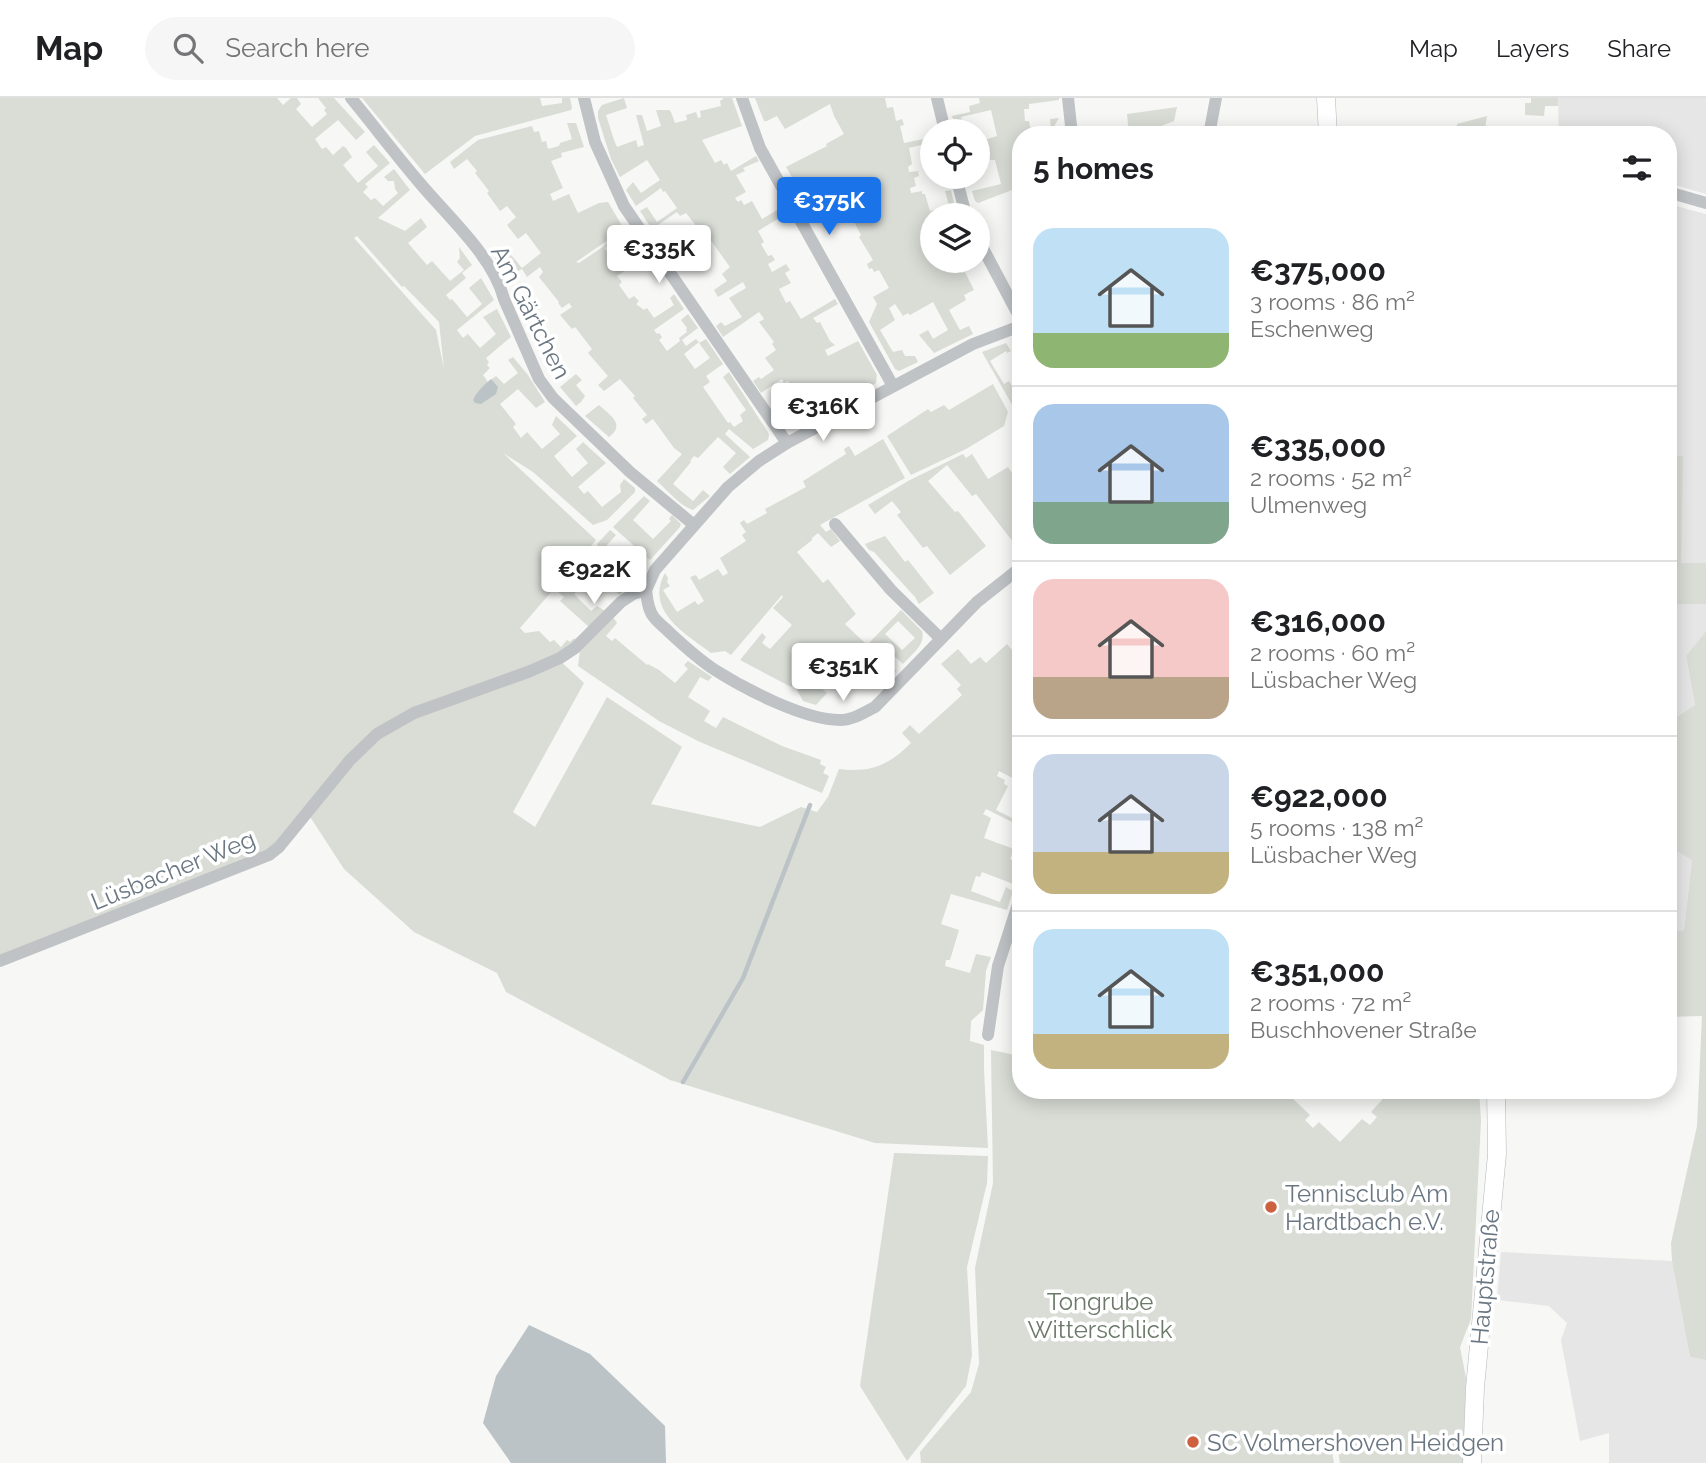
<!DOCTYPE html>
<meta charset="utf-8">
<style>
body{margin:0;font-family:Raleway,sans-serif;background:#f6f6f6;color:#202124;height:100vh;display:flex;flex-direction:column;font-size:26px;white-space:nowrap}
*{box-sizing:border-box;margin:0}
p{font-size:23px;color:#757577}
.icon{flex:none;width:38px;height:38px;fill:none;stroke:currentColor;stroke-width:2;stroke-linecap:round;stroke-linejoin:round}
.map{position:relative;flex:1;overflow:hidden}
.side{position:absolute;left:1012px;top:28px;width:665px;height:973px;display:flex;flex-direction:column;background:#fff;border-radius:28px;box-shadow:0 4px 18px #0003}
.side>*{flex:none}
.fabs{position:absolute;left:920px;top:21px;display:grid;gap:14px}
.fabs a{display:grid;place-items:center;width:70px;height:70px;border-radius:50%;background:#fff;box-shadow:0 4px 18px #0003;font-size:35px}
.price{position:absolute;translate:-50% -60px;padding:0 16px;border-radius:7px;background:#fff;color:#222;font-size:23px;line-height:46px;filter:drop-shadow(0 2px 4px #0008)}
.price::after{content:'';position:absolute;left:50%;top:42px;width:21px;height:16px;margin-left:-10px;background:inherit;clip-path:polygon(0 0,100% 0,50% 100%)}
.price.current{background:#1a73e8;color:#fff}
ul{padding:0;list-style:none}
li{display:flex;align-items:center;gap:21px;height:175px;padding:0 21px}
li+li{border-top:2px solid #e0e0e0}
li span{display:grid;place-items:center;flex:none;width:196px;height:140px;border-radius:21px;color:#555}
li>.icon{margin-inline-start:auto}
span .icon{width:84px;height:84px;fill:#fffc;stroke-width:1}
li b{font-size:30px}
h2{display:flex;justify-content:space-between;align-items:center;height:84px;padding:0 21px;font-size:30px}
header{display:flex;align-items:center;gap:42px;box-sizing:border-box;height:98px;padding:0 35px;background:#fff;border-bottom:2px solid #e0e0e0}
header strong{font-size:33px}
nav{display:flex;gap:38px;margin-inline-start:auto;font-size:24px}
.search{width:490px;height:63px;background:#f6f6f6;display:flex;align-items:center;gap:18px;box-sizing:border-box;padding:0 24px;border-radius:38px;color:#757577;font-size:26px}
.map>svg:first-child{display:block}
</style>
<header>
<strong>Map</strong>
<div class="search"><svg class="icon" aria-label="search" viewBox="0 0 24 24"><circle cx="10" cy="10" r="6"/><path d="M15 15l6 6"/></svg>Search here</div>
<nav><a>Map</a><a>Layers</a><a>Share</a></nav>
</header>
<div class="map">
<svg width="1706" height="1365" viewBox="0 0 1706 1365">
<rect width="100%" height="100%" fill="#f7f7f5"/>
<g fill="#e5e6e5">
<path d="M1558,0H1706V96L1668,85V37H1559Z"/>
<path d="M1668,106L1706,116V533L1686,558L1695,607L1670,623L1668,643Z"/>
<path d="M1668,748L1692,761L1684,832L1668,835Z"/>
<path d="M1501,1154L1672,1163L1690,1259L1706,1262V1365H1609V1335L1580,1343L1561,1242L1567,1225L1549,1208L1497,1202Z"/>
</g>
<g fill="#d9ddd6" fill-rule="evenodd">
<path d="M0,0H277L283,7L291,0H297L301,6L296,11L312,29L327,16L324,12L326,10L318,0H334L365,34L356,42L338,22L315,41L322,51L326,49L333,57L343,48L346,50L352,59L343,67L358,85L378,68L366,54L374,47L390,65L365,86L368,89L363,94L371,102L375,100L383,108L398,95L395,91L394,83H388L384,79L394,71L410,92L378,120L405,133L421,120L427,129L408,145L427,167L432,163L450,183L464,172L457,164L460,160L459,149L472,167L462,175L466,180L446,197L450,202L452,201L467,219L482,206L469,190L481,180L494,202L457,232L463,240L468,236L480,250L496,236L483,219L497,211L511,239L486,260L489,264L487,267L490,270L483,277L488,284L496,278L504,286L518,275L508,262L513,259L528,277L545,304L536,310L518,291L500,306L516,326L513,329L521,340L527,334L542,351L560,336L552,327L556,318L577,338L554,358L572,379L588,365L576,351L583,344L606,365L578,389L584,396L588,393L602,409L621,394L620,387L624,381L635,390V394L607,422L593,427L533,374L503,355L596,442L520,530L525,535L539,533L550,544L554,542L561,549L567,542L570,544L574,540L577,544L556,559L584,585L513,714L535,729L607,599L682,649L651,706L760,729L801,709L817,714L828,699L839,671C871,675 889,667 911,645L902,635L910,627L919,636L962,597L957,591L961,587L941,566L958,551L971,566L980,559L986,565L1007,546L1012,552L1016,549L1020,552V684L999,673L997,678L1005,682L1004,686L1008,688L996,712L1020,724V728L986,711L983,716L991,720L984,740L1014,751L1010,761L1020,765V776L1016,787L982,774L980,779L976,778L971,793L1000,804L1006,789L1013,793L1007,812L951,796L941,826L959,832L950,862H946L945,868L970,875L976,856L991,859L986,873L983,912L971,923L970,943L984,947V972L988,1050L875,1045L670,982L506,894L497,875L414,834L344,771L305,711L289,732L268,752L0,859ZM357,138L402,189L404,188L439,224L444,271L436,232L354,140Z"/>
<path d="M362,0H540L542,8L562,5V0H570L572,10L571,12L475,38L425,76Z"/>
<path d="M624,0L627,10L606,17L614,42L617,49L636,42L638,49L644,47L636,17H642L647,33L661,28L656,12H669L671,14L675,25L687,22L686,17L696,14L698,20L701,19L700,13L721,8L720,3L724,0H732L742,28L702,42L715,65L721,62L724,67L727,65L731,73L756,58L759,63L743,70L745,73L736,77L746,94L735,100L738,104L741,102L744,107L752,103L762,121L777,112L781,119L758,133L764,144L761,146L768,158L772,157L775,162L768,166L772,174L786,166L790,172L785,175L791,185L779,191L786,205L790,203L801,221L835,201L838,206L813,220L817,225L820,224L830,243L835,247L825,252L828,258L858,243L877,277L876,285L792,330L788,329L776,312L798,297L788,283L784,285L782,281L761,295L753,283L759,279L761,281L774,272L765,260L776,252L772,246L774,244L759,224L764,221L759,214L723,239L716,228L721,224L725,228L742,219L729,200L746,190L743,184L718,199L714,192L727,183L722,176L730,169L701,129H697L686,115L680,118L677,114L652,131L640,113L647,109L657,124L677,110L665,93L663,94L661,90L636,108L626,92L633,84L641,95L660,82L647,62L620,79L611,61L598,20V13L602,7Z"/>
<path d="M755,0H885L887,10L893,9L896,23L902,21L904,27L900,28L904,45L933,39V44L909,50L912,66L908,69L909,74L920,73L918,74L919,78L914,80L916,88L910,90L911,95L922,93V96H925L930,113L949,108L945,93L951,92L955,110L939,114V117H933V136L929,138L933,145V163H942L944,167L953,163H973L960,170L962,175L965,174L974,192L964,197L966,202L949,212L960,232L969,228L973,236L934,255L919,237L928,232L933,241L948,232L933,204L910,217L908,215L903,218L895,206L889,210L895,222L880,232L893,254L902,252L905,258H915L918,264L899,273L895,271L869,224L877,206L873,199L889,190L879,172L874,174L872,170L869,171L867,166L873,162L859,139L861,137L835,87L816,98L824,111L814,117L786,69L827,48L826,46L844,36L834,18L830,6L785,31L777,18L767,23H764Z"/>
<path d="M979,0H1059V2L1029,6V11H1024L1025,23H1029L1031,34L1051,31L1050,21L1059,20L1049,37H1020V89L978,105L975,103L972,93L1001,86L995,62H990L988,52H986L984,48L979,49L978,44L997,38L991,12L961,19L964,31L956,29L952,18L970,14L969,8L980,5Z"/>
<path d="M1531,0H1558V8H1545L1544,18L1525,17V5H1531Z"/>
<path d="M1177,9L1174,23L1161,28L1163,37H1125L1129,35L1127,16Z"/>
<path d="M1487,18L1484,37H1457V26Z"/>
<path d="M567,25H576L584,49L561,55L562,59L551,63L563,90L550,96L553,103L569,96L578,115L599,105L608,104L624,131L576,164L579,165L625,134L639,155L629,153L622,143L613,149L610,145L604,150L611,159L616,156L626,172L617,178L622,184L619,187L629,201L634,198L639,203L636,206L644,212L647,210L654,220L674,207L670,200L674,196L684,211L654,232L657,236L659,235L662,239L659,242L667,253L680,243L679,240L687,234L686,232L687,230L681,222L688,216L698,230L682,242L686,248L696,241L699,244L684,256L695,271L710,260L699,245L706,241L723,266L706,278L710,284L703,289L728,325L730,324L734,329L743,323L740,317L746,312L723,279L729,274L769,336L768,342L753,351L729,331L725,336L750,359L730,376L723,369L736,355L718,339L698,360L694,358L690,363L691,364L673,386L693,403L703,392L710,398L693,412C680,408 668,393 657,383L682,356L674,350L653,321L646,326L642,321L647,317L633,300L635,298L620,281L604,293L598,287L608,278L588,255L592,251L575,229L572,231L560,217L572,209L569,205L562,210L558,205L559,204L539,179L543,174L540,169L527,179L522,171L508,179L495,160L506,151L522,170L541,155L526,135L518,141L507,127L516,119L507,108L500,113L487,95L489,93L475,75L477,73L467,61L454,71L450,64L478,42L532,28L534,34L539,33L542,44L546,43L548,51L559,48L560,45L572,41Z"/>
<path d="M1006,245L1011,253L1007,255L1006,253L990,263L1004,286L1009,283L1012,288L1020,283V316L1015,312L982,254Z"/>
<path d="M576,276L582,282L576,287L585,298L581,304L576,308L560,289Z"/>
<path d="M993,286L1008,314L1004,328L966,351L911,377L887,338L928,311L931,314L944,307L949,312Z"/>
<path d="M599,307C610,317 626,327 609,339L585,318Z"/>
<path d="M883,341L905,380L820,427L826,434L831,431L840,443L831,449L818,435L812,440V442L797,454L823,485L828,481L856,516L845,526L867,547L901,512L922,533C926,547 912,556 903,566L893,557L886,563L896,573L879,591L867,581L863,587L846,573L842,577L839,574L845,567L825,550L791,589L740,562L762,535L766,539L762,545L770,551L792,527L773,510L783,499L782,497L731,557L725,553L711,555C686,536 644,513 665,475L668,480L667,484L670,488L663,492L677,514L695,503L698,507L704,503L690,479L696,477L699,482L718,471L723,478L728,475L720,460L746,443L742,437L746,434L740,425L744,422L747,426L767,415L765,411L806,389L803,383L846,356L844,351L849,348L855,358ZM898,523L915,540L902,552L885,536Z"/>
<path d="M963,356L966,360L972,356L988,381L1008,369L1015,379L1020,377V453L976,396L972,398L947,367L928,383L955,414L958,413L986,448L950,477L927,448L923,450L897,417L901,414L892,403L875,416L868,407L908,383Z"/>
<path d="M1668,358H1683L1681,465H1706V506H1668Z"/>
<path d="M644,398L650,403L633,422L653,441L671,423L669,421L672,417L681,426L680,429L650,462L613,429Z"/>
<path d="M610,432L616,437L599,456L611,467L614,465L624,474L637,460L644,466L641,470L642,471L620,497L583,464L598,449L597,446Z"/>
<path d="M885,438L905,464L908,462L934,495L919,506L915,499L874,454L869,452L865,446Z"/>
<path d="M578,469L590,479L574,496L591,513L597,508L605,513L589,529L560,503L564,499L556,492Z"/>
<path d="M613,519L617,525L606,538L612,543L615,540L647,567L648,566L659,572L675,585L688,571L684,567L688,563L712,579L708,583L700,579L688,599L710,613L704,623L716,630L723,619L782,648L821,662L820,666L826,669L823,675L829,678L822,695L700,644L659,623L578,568L580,552Z"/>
<path d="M1706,533V1262L1690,1259L1672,1163L1671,1145L1697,1028L1702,918L1668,919V835L1684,832L1692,762L1668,748V643L1670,623L1695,607L1686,558Z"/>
<path d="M813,574L827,585L822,591L827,595L816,607L803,603L797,592Z"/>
<path d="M991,952L1020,958V992H1295L1290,998L1310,1017L1305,1022L1313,1030L1319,1024L1340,1044L1362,1021L1370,1027L1377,1019L1371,1014L1391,992H1479L1481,1022L1471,1221L1460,1249L1466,1280L1463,1365H1340L1338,1353L1332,1354L1334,1365H921L920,1354L971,1294L979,1266L975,1170L993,1085Z"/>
<path d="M894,1055L988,1058L987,1085L967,1169L972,1257L966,1288L907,1363L860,1288Z"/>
</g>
<g fill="#bbc3c7">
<path d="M491,281L498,289L496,296L481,306L475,305L473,302C477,293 484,287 491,281Z"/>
<path d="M529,1227L590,1256L665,1328L666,1365H511L483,1325L496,1278Z"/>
</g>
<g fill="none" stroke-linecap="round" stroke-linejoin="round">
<path stroke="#bbc3c7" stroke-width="4.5" d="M683,984L743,880L810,707"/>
<g stroke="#b4b8bc" stroke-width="19">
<g id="secondary">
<path d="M1326,0L1328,37"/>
<path d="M1472,1365L1475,1290L1497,1056L1496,992"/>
</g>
</g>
<g stroke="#bfc3c6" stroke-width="12">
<path d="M351,0C374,28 396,57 419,84C448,119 493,158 504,201L539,281L553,300L630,374L694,427"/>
<path d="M584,0L595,44L624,108L787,345"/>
<path d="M742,0L760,50L893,288"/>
<path d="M937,0L945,33"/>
<path d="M1068,0L1072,37"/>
<path d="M1209,37L1216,0"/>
<path d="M956,79L966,117"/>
<path d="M1668,94L1706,105"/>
<path d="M978,141L1020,220"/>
<path d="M835,426L891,492L940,540"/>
<path d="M646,492C647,501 648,511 653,518C657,524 664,529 669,534C683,547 698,561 715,572C745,591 804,622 840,622C852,622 864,615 875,609L977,504L1020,470"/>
<path d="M646,492L655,472L728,389L759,363L787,345L973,246L1020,228"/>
<path d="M0,863L269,757L279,749L350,662L377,636L414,615L528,574L560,560L575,550L621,504L633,496L646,492"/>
<path d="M988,937L998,868L1020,800"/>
</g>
<use href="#secondary" stroke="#fff" stroke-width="18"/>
</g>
<g fill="#cd603f" stroke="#fff" stroke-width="2.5">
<circle cx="1271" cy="1109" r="7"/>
<circle cx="1193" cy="1344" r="7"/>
</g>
<g text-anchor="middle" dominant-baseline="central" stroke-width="7" stroke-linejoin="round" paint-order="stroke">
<g font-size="24" fill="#6a7782" stroke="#fff">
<text transform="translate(531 214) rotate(63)">Am Gärtchen</text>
<text transform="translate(173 772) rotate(-22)">Lüsbacher Weg</text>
<text transform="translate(1485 1179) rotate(-85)">Hauptstraße</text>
</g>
<g font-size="24" fill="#6a7782" stroke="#fff" text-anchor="start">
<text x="1285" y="1095">Tennisclub Am<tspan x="1285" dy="28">Hardtbach e.V.</tspan></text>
<text x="1207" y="1344">SC Volmershoven Heidgen</text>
</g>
<g font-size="24" fill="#6b7a68" stroke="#fff">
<text x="1100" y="1203">Tongrube<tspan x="1100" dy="28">Witterschlick</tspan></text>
</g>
</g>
</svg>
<div class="fabs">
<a><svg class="icon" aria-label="locate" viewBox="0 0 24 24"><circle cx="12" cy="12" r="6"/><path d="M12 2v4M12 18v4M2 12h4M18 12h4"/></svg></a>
<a><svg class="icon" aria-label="layers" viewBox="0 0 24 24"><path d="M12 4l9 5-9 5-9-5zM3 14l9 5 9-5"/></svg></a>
</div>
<b class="price current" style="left:829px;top:139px">€375K</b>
<b class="price" style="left:659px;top:187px">€335K</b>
<b class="price" style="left:823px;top:345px">€316K</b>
<b class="price" style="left:594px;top:508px">€922K</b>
<b class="price" style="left:843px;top:605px">€351K</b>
<section class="side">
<h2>5 homes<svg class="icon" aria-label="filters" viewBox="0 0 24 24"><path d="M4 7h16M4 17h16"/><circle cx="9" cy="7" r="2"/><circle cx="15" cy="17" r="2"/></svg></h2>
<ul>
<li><span style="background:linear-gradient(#bfe0f5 75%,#8fb573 0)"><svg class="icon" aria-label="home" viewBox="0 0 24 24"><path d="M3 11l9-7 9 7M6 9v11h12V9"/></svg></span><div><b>€375,000</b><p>3 rooms · 86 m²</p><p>Eschenweg</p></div></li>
<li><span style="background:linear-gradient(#a9c7e8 70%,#7fa58c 0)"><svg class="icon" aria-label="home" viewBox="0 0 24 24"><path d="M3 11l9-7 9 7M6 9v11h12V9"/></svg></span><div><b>€335,000</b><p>2 rooms · 52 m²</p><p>Ulmenweg</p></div></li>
<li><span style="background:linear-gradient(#f6c9c9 70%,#b9a48a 0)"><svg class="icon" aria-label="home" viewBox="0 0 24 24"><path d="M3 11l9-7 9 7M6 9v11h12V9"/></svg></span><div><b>€316,000</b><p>2 rooms · 60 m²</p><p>Lüsbacher Weg</p></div></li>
<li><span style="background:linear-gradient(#c9d6e8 70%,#c2b280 0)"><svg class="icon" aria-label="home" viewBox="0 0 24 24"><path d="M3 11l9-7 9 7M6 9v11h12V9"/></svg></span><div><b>€922,000</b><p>5 rooms · 138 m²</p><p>Lüsbacher Weg</p></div></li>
<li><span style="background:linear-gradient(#bfe0f5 75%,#c2b280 0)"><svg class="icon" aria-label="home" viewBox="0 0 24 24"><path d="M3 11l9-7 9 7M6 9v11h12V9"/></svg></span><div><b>€351,000</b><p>2 rooms · 72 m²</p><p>Buschhovener Straße</p></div></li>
</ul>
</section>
</div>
